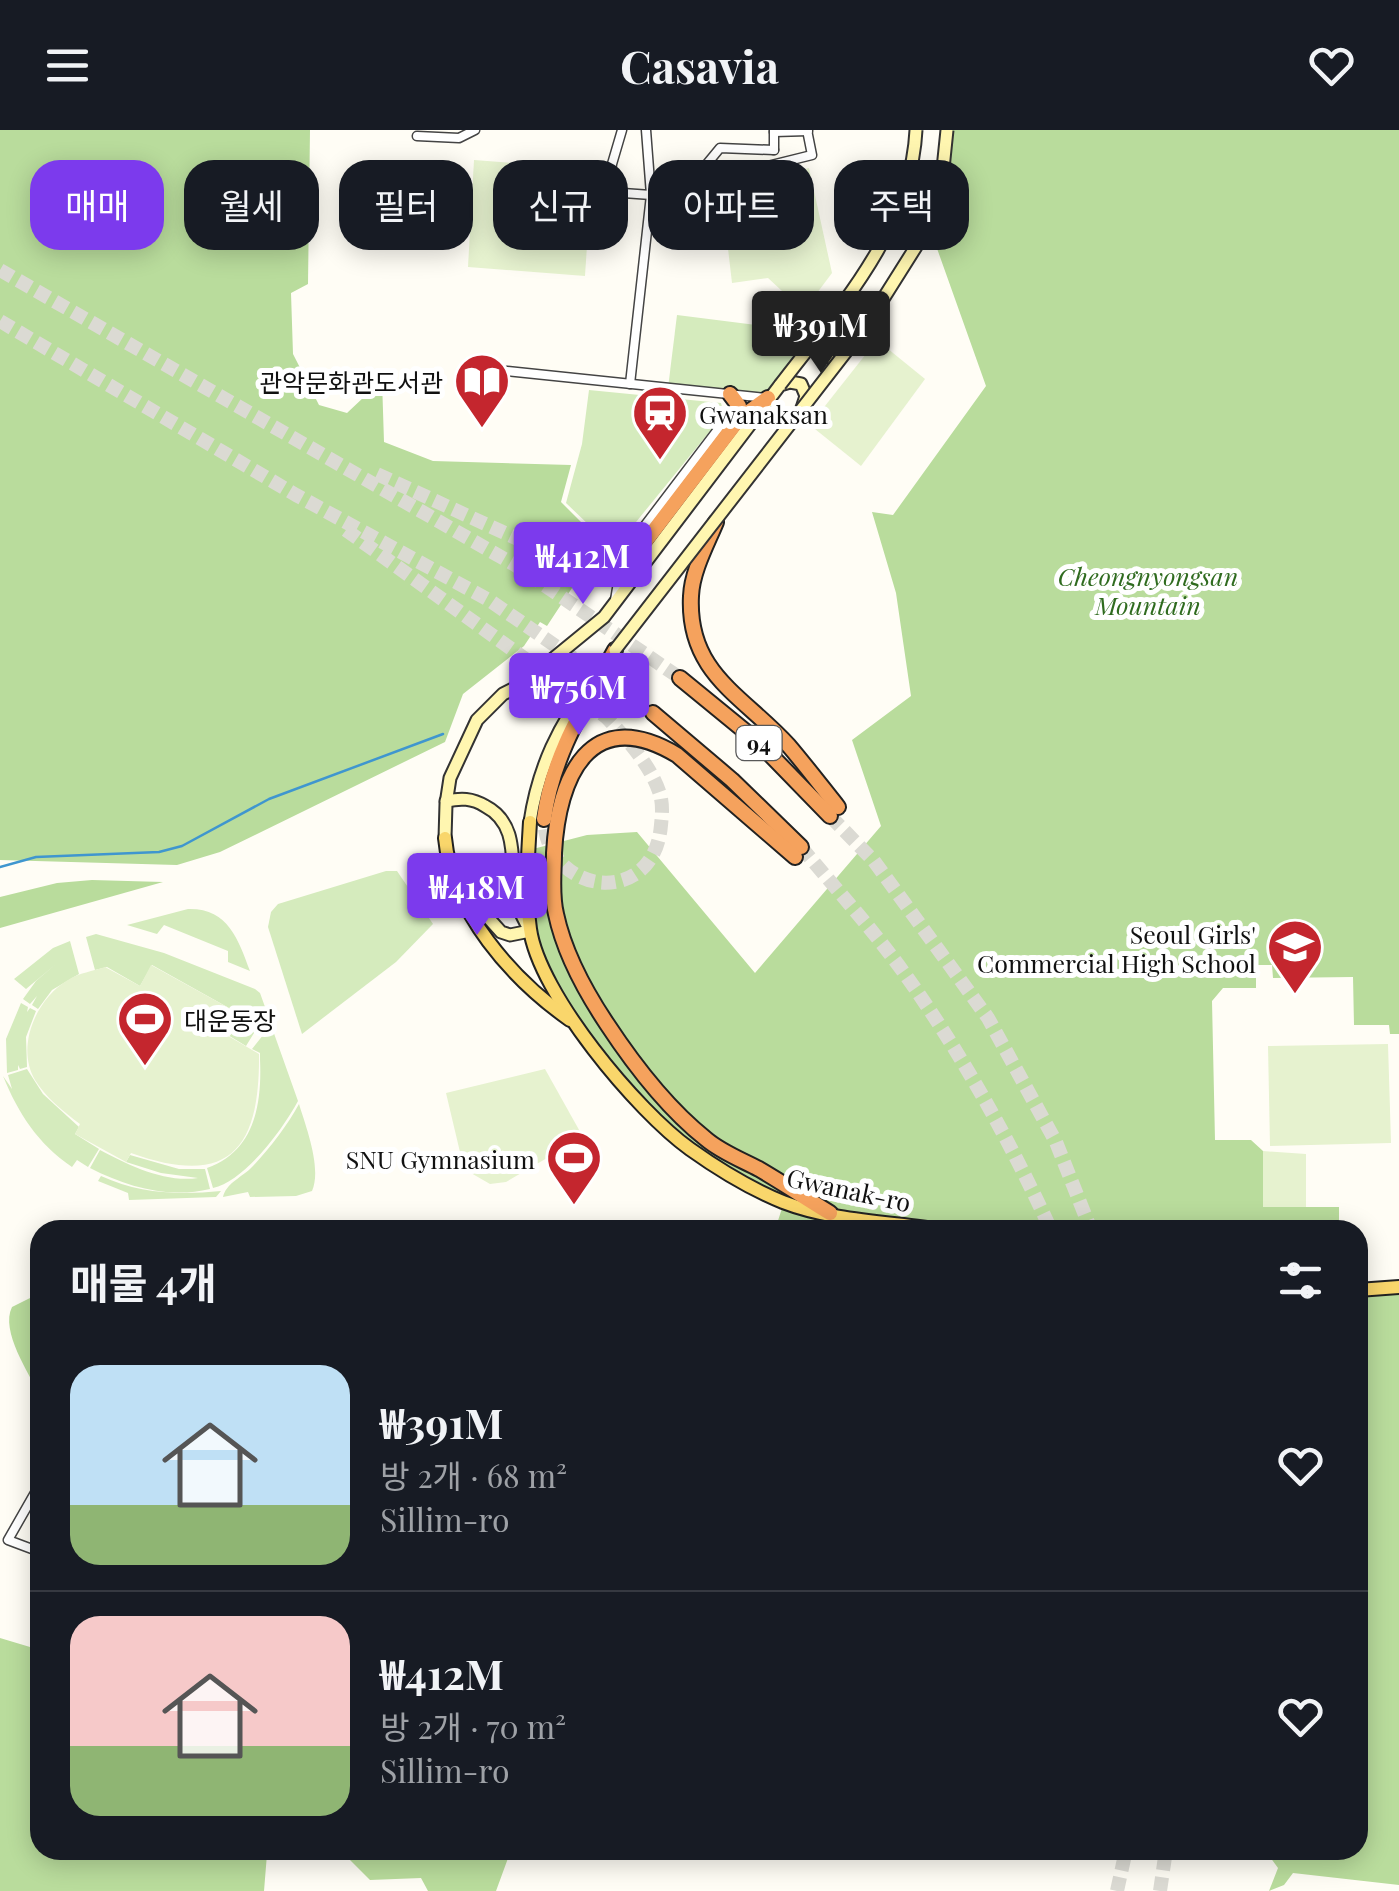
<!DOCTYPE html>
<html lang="ko">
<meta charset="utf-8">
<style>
body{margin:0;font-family:"Playfair Display","Noto Sans KR",serif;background:#242831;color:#f1f3f6;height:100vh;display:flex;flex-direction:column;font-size:38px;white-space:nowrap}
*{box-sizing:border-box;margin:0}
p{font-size:32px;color:#9ea1a6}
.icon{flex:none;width:55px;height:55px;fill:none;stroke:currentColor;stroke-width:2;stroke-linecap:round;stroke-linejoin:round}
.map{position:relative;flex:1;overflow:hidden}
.panel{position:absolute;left:30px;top:1090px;width:1338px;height:640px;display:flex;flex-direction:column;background:#171b24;border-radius:30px;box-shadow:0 5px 25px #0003}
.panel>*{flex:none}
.top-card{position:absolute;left:30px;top:30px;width:1340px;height:90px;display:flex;gap:20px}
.price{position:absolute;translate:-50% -85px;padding:0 22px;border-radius:10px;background:#7c3aed;color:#fff;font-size:32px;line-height:65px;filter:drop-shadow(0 2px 5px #0008)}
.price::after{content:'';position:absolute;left:50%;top:60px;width:30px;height:22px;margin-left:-15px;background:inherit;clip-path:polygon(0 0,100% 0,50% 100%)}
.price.selected{background:#222;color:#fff}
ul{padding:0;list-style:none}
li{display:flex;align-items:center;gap:30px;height:250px;padding:0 40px}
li+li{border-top:2px solid #363941}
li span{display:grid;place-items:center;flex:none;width:280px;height:200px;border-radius:30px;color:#555}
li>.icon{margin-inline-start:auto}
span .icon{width:120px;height:120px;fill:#fffc;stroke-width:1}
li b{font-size:42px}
h2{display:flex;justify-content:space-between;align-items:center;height:120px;padding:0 40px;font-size:42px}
.pill{padding:0 35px;border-radius:30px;background:#171b24;box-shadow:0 5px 25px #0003;font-size:35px;line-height:90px}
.pill.selected{background:#7c3aed;color:#fff}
header{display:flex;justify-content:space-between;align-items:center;height:130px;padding:0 40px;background:#171b24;font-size:45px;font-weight:700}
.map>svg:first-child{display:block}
</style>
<header><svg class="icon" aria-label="menu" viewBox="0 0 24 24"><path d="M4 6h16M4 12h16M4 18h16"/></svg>Casavia<svg class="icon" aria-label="heart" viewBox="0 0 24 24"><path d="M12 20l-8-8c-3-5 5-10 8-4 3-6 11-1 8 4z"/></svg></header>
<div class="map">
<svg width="1399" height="1761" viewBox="0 0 1399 1761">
<rect width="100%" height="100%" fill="#fffdf5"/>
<g fill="#d5ebbd">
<path d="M677,185L819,203L768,268L668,258Z"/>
<path d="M589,260L721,273L724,284L614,419L566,373L582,314Z"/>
<path d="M386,741H397L433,794L396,832L302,904L268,797L271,782L278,774Z"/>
<path d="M188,779C228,778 238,809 250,841L228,832V821L164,795L157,804L127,795Z"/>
<path d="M96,804L164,823L255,859L260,863L269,888L257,898L246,916L218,899L229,878L152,835L140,856L107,837L95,840L86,807Z"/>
<path d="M70,811L79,844L52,860L38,879L32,875L37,866L30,874L23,869L36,851L56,834L26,859L14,849L53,818Z"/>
<path d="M21,873L28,877L27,882L30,878L36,881L26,907L27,937L20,939L18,935V940L7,943L6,909Z"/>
<path d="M271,895L298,971C283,999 245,1051 213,1058L207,1038C255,1021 262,974 260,929V923L252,919Z"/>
<path d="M27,939L43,964L79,997L75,1004L99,1019L88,1037L77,1030L72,1037C38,1014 18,983 3,946L12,959L8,945Z"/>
<path d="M299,974C306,997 322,1038 312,1061L296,1066L250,1067L248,1062L223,1067C226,1054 240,1048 250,1039C268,1021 287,996 299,974Z"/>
<path d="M100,1020C128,1035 165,1053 198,1048L161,1043L126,1032L130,1025L179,1039H205L210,1059C169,1069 127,1057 90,1038Z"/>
<path d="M101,1046C140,1064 179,1065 221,1061L216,1067L129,1070L128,1063L98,1051Z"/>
</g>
<g fill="#b9dc9c">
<path d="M0,0H310L308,154L291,163L293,224L319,275L347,283L382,250L384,312L433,331L571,335L561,372L602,413L575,442L572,458L547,496L540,492L524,516L463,564L445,612L220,722L177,735L0,730Z"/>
<path d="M947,0H1399V904H1390L1389,895H1354L1353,847L1273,848L1272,835H1256V858H1223L1212,871L1215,1010H1251L1263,1021L1264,1077H1339V1100H775L784,1072L688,1018L576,894L537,822L529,720L587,705L637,702L755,843L881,696L852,610L911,566L896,463L872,382L893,385L986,256L929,96Z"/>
<path d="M92,750L163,752L0,798V767L57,753Z"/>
<path d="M1399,1157V1755L1293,1743L1284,1755L1269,1761L1278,1738L1265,1720H1358V1160Z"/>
<path d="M40,1163V1266C29,1243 0,1201 12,1177Z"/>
<path d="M0,1508L40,1520V1720H293L267,1724L264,1761H0Z"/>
<path d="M340,1720H511L496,1761H428L421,1748L370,1750Z"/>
</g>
<g fill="#e6f2cf">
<path d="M474,30L592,39L585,146L468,137Z"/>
<path d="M809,38L832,143L811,171L795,173L768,148L732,153L727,110L746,108L740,56Z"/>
<path d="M877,210L925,249L861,336L810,295Z"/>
<path d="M151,835L229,878L218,900L259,924C260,1020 229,1058 131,1023L126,1032L75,1004L80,994C64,982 46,968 35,950C15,916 37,868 68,850C79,843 93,841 105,837L140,856Z"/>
<path d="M1388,914L1391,1013L1270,1016L1268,916Z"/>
<path d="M545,939L583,1007L506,1052L490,1054L464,1039L446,963Z"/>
<path d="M1263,1021L1306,1024V1077H1263Z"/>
</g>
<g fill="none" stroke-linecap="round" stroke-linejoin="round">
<path stroke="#3f96cf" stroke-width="2.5" d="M0,737L36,727L159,722L182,716L269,669L443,604"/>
<g stroke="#dbdad3" stroke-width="14" stroke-dasharray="14 7" stroke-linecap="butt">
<path d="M0,140L515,435L680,548"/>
<path d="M0,191L296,365L489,470L653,583"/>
<path d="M377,344L559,428L606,433L625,428L639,420"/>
<path d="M346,400L606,587C627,609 650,634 660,664C663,675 662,685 661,695C654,780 546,765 544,689"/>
<path d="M830,686L874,731L988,888L1056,1012L1091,1100"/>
<path d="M801,717C837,760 875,802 907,847C963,926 1011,1013 1051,1100"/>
<path d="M1117,1761L1126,1720"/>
<path d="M1160,1761L1166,1720"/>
</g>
<g stroke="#444" stroke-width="11">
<g id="street">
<path d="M622,0L612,34L609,62L651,65L812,25L807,0"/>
<path d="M774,2L808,1"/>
<path d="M417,6L459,8L475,0"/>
<path d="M774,20V0"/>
<path d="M703,52L706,35L720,18L774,20"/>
<path d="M507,241L766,268"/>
<path d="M630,254L651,65L646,0"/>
<path d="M615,470L620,441L630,415L735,277"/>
<path d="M36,1361L8,1410L40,1422"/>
</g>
</g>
<g stroke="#333" stroke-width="15">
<g id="secondary">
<path d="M819,203V216L829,227L836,226L846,214"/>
<path d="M446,671C461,668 472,668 485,676C522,695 509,738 516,771C519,781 525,791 530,801L510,805L501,802L458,754"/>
<path d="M530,692C538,638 559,594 592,551"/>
<path d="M445,708L446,674L450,648L477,590L503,564L521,555L604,487L780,255L790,252L801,254L806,266L802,278"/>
</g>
</g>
<g stroke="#222" stroke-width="16">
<g id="primary">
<path d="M530,692C528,726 525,764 530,799C539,864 637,981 690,1019C718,1039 751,1059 783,1072C832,1091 890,1092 942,1100"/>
<path d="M445,708C452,782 512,849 570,890"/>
<path d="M1358,1160L1399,1157"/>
</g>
</g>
<g stroke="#222" stroke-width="18">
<g id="highway">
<path d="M730,264L739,276V289"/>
<path d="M716,392C707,414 692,441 691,466C687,544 744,566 789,616C806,636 822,657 838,677"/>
<path d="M639,420L739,289L768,268"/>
<path d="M680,548L757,611L830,686"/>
<path d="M653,583L732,650L801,717"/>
<path d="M544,689C552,626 585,575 615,520"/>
<path d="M795,727L677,625C590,573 558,647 554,723C554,742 551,764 556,784C564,822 585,861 607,894C634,935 667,978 706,1009C721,1022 742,1030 759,1039C783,1053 807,1069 830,1083"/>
</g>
</g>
<use href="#street" stroke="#fff" stroke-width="8"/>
<use href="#secondary" stroke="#fff6b0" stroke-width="11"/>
<use href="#primary" stroke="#f9d66b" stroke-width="12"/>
<use href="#highway" stroke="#f5a25d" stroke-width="14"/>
<g stroke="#333" stroke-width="15" stroke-linecap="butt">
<g id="secondary-bridge">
<path d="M907,53L929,46L936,50L939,59"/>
<path d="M780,255C838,179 911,101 916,0"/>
<path d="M615,520L866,196L929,96L941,58L947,0"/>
</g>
</g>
<use href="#secondary-bridge" stroke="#fff6b0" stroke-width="11"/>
</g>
<defs>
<g id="library-pin" transform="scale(2.875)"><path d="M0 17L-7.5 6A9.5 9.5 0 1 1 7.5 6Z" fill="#c4262e" stroke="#fff"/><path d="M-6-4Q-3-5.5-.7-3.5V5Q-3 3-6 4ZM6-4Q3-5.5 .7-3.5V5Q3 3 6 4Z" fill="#fff"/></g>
<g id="station-pin" transform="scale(2.875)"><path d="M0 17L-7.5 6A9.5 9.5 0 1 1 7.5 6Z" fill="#c4262e" stroke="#fff"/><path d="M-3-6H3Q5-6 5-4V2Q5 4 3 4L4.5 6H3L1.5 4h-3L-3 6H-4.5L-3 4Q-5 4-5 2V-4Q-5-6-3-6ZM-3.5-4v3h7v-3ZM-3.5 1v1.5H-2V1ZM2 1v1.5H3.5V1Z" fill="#fff"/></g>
<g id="school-pin" transform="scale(2.875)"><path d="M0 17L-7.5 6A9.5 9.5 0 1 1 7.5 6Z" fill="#c4262e" stroke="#fff"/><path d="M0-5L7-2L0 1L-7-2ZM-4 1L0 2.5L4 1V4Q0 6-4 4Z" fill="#fff"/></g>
<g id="stadium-pin" transform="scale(2.875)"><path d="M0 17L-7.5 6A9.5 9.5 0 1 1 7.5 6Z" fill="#c4262e" stroke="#fff"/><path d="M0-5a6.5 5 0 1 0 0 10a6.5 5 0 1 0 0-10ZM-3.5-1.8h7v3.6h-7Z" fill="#fff"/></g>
</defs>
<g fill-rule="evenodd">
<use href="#library-pin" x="482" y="251"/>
<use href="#station-pin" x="660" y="283"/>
<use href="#school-pin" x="1295" y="817"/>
<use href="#stadium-pin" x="145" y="889"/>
<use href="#stadium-pin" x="574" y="1028"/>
</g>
<g text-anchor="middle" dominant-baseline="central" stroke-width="10" stroke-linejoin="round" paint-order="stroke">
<rect fill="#fff" stroke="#585858" stroke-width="2.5" x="736.5" y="596" width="45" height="34" rx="8"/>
<g font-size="22" font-weight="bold" fill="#111">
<text x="759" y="613">94</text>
</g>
<g font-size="25" fill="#111" stroke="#fff" text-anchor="end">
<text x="443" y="251">관악문화관도서관</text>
<text x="699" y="283" text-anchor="start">Gwanaksan</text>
<text x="1256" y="803">Seoul Girls'<tspan x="1256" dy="29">Commercial High School</tspan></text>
<text x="184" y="889" text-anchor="start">대운동장</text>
<text x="535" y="1028">SNU Gymnasium</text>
</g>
<g font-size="25" font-style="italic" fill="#2f6b1f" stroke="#fff">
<text x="1148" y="445">Cheongnyongsan<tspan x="1148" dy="29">Mountain</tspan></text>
</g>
<g font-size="25" fill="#111" stroke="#fff">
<text transform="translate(849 1059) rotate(12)">Gwanak-ro</text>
</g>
</g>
</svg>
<b class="price selected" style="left:821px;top:246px">₩391M</b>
<b class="price" style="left:583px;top:477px">₩412M</b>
<b class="price" style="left:579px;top:608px">₩756M</b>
<b class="price" style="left:477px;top:808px">₩418M</b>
<div class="top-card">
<a class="pill selected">매매</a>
<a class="pill">월세</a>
<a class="pill">필터</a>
<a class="pill">신규</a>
<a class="pill">아파트</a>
<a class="pill">주택</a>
</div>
<section class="panel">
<h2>매물 4개<svg class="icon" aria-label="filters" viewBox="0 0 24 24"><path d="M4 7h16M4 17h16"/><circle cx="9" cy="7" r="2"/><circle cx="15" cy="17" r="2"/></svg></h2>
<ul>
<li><span style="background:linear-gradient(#bfe0f5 70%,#8fb573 0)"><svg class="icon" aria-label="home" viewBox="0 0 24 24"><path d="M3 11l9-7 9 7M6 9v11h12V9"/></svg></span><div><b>₩391M</b><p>방 2개 · 68 m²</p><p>Sillim-ro</p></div><svg class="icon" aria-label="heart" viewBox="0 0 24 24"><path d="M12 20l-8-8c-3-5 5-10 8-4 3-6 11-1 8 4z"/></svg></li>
<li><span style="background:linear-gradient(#f6c9c9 65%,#8fb573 0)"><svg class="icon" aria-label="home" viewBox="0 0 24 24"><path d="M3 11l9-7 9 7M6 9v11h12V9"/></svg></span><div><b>₩412M</b><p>방 2개 · 70 m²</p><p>Sillim-ro</p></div><svg class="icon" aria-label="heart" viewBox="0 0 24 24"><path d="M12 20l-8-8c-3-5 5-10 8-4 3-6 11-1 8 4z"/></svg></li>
</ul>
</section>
</div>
